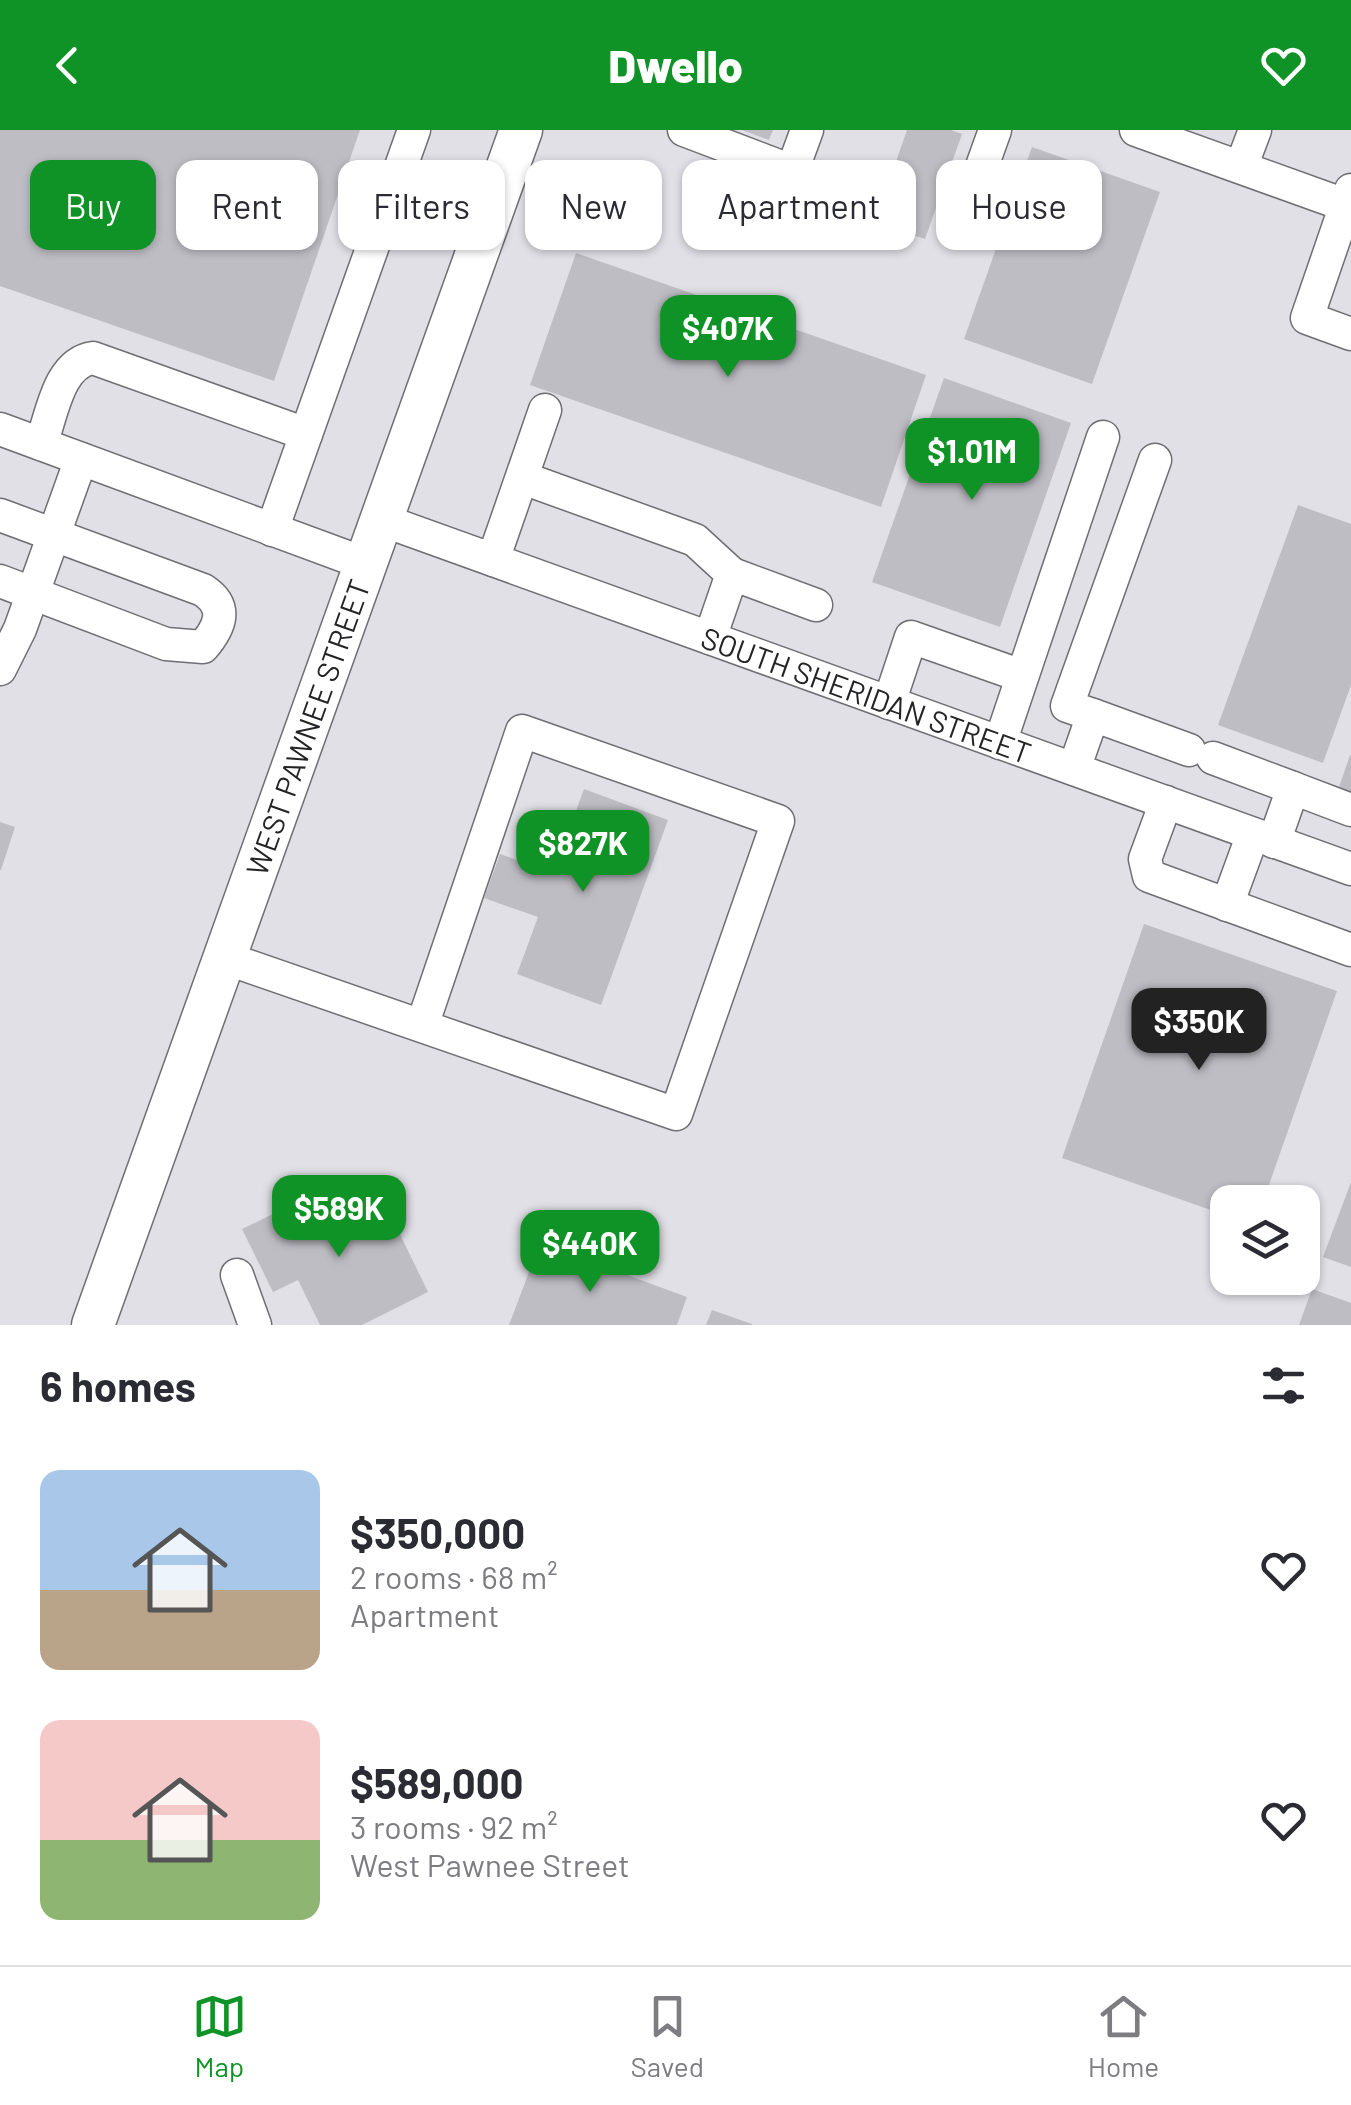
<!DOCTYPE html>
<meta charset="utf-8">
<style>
body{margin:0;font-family:Barlow,sans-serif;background:#f2f2f3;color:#2b2b33;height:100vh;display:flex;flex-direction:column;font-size:38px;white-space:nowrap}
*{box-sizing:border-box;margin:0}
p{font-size:32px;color:#7c7c81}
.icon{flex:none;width:55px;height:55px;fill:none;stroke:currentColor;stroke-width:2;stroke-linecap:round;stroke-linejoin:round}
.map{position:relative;height:1195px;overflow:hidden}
.sheet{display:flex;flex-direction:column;background:#fff;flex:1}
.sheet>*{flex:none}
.hud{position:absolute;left:30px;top:30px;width:1292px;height:90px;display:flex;gap:20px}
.controls{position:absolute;left:1210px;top:1055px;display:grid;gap:20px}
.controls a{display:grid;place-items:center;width:110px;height:110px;border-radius:20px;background:#fff;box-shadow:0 2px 8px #0004;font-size:50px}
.price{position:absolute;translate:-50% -85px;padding:0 22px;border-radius:20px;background:#109326;color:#fff;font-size:32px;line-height:65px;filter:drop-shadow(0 2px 5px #0008)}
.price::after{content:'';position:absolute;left:50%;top:60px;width:30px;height:22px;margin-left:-15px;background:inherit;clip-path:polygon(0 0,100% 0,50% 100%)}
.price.selected{background:#222;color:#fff}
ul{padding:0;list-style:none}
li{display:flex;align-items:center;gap:30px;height:250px;padding:0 40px}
li span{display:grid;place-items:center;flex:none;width:280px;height:200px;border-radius:20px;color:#555}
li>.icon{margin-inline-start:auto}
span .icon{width:120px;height:120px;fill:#fffc;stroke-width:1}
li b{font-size:42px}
h2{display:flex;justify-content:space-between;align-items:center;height:120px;padding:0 40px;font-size:42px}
.tag{padding:0 35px;border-radius:20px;background:#fff;box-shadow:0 2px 8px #0004;font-size:35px;line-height:90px}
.tag.selected{background:#109326;color:#fff}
header{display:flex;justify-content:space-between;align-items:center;height:130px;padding:0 40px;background:#109326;color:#fff;font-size:45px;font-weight:800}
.dock{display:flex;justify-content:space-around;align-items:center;height:140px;border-top:2px solid #e1e1e2;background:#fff;font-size:28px;color:#7c7c81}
.dock a{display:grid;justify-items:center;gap:5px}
.dock .selected{color:#109326}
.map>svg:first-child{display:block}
</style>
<header><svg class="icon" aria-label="back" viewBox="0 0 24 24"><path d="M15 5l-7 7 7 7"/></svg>Dwello<svg class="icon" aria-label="heart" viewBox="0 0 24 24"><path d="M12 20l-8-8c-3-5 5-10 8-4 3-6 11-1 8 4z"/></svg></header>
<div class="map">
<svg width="1351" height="1195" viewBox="0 0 1351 1195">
<rect width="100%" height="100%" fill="#e1e0e7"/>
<g fill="#bebdc4">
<path d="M0,0H360L274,251L0,156Z"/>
<path d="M742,0H773L769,10Z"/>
<path d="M907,0H951L962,4L925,109L875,92Z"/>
<path d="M1032,17L1160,62L1092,254L964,209Z"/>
<path d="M576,123L926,245L881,377L530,255Z"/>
<path d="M944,248L1071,293L1000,497L872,452Z"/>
<path d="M1298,375L1351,394V555L1323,633L1218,595Z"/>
<path d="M1350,625H1351V662L1339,657Z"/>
<path d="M584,659L668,690L601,875L517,844L538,787L484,768L500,724L553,743Z"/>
<path d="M0,692L15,697L1,740H0Z"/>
<path d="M1144,794L1337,861L1263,1072H1228V1086L1062,1028Z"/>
<path d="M1351,1052V1137L1323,1127Z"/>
<path d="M379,1061L428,1162L362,1195H320L298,1150L273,1162L242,1099L306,1068L317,1091Z"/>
<path d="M540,1113L687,1167L677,1195H509Z"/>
<path d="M1312,1159L1351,1173V1195H1299Z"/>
<path d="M712,1180L752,1194V1195H706Z"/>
</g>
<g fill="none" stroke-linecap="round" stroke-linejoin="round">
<g stroke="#6e6e74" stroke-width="35">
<g id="minor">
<path d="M684,0L792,41L807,0"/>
<path d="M1136,0L1345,75"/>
<path d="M1241,37L1255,0"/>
<path d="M1351,60L1307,188L1351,204"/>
<path d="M966,81L995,0"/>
<path d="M0,299L366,434"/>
<path d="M41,314C52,285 58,233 93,228L306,304"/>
<path d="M523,348L695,410L732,444L710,508"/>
<path d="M0,385L203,460C229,477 220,497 203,517L166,514L0,451"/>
<path id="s1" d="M382,390L1351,739"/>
<path d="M272,400L414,0"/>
<path d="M493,430L545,280"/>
<path d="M732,444L816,475"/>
<path d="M0,539L20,499L81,329"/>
<path d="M889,573L911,507L1022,546"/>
<path d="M1093,585L1067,576L1155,330"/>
<path d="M1000,613L1103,307"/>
<path d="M1213,628L1293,658L1274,712"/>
<path d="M1074,639L1093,585L1189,620"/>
<path d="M1293,658L1351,680"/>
<path d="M1166,672L1145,729L1149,746L1351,820"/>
<path d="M1227,775L1253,704"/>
<path d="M225,828L676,984L778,691L522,601L422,896"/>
<path d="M237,1145L255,1195"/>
</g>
</g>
<g stroke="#6e6e74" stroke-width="45">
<g id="major">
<path id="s2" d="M93,1195L521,0"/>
</g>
</g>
<use href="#minor" stroke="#fff" stroke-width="32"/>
<use href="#major" stroke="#fff" stroke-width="42"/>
</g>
<g text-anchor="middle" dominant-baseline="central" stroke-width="8" stroke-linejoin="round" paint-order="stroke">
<g font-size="30" fill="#242326" stroke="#eeedf4">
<text stroke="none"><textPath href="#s1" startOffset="515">SOUTH SHERIDAN STREET</textPath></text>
<text stroke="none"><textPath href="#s2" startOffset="635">WEST PAWNEE STREET</textPath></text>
</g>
</g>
</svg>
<div class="controls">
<a><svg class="icon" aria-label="layers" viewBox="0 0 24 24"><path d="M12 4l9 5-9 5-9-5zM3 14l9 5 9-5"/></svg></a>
</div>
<b class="price" style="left:728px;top:250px">$407K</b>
<b class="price" style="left:972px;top:373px">$1.01M</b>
<b class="price" style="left:583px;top:765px">$827K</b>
<b class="price selected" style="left:1199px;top:943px">$350K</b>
<b class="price" style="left:339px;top:1130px">$589K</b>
<b class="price" style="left:590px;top:1165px">$440K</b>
<div class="hud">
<a class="tag selected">Buy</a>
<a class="tag">Rent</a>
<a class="tag">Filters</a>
<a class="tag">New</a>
<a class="tag">Apartment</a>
<a class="tag">House</a>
</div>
</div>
<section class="sheet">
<h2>6 homes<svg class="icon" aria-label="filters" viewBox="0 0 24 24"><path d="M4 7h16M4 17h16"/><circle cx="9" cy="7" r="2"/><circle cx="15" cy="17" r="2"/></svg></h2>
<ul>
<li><span style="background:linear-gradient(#a9c7e8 60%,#b9a48a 0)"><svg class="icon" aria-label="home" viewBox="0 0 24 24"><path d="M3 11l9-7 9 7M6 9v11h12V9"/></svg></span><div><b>$350,000</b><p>2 rooms · 68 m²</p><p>Apartment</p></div><svg class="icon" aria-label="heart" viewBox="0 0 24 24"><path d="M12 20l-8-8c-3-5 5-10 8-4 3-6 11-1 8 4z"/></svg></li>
<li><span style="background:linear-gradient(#f6c9c9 60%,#8fb573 0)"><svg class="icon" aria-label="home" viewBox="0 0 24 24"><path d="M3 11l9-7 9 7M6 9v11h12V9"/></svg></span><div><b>$589,000</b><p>3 rooms · 92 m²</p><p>West Pawnee Street</p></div><svg class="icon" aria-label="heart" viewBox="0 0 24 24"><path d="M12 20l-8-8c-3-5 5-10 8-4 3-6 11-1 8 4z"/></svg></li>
</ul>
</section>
<nav class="dock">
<a class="selected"><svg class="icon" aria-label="map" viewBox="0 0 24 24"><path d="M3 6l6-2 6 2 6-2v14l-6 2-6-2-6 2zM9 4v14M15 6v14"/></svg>Map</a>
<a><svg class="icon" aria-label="saved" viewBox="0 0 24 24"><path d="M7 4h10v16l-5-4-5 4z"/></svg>Saved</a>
<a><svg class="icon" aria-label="home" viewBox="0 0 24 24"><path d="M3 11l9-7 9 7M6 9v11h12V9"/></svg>Home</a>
</nav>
